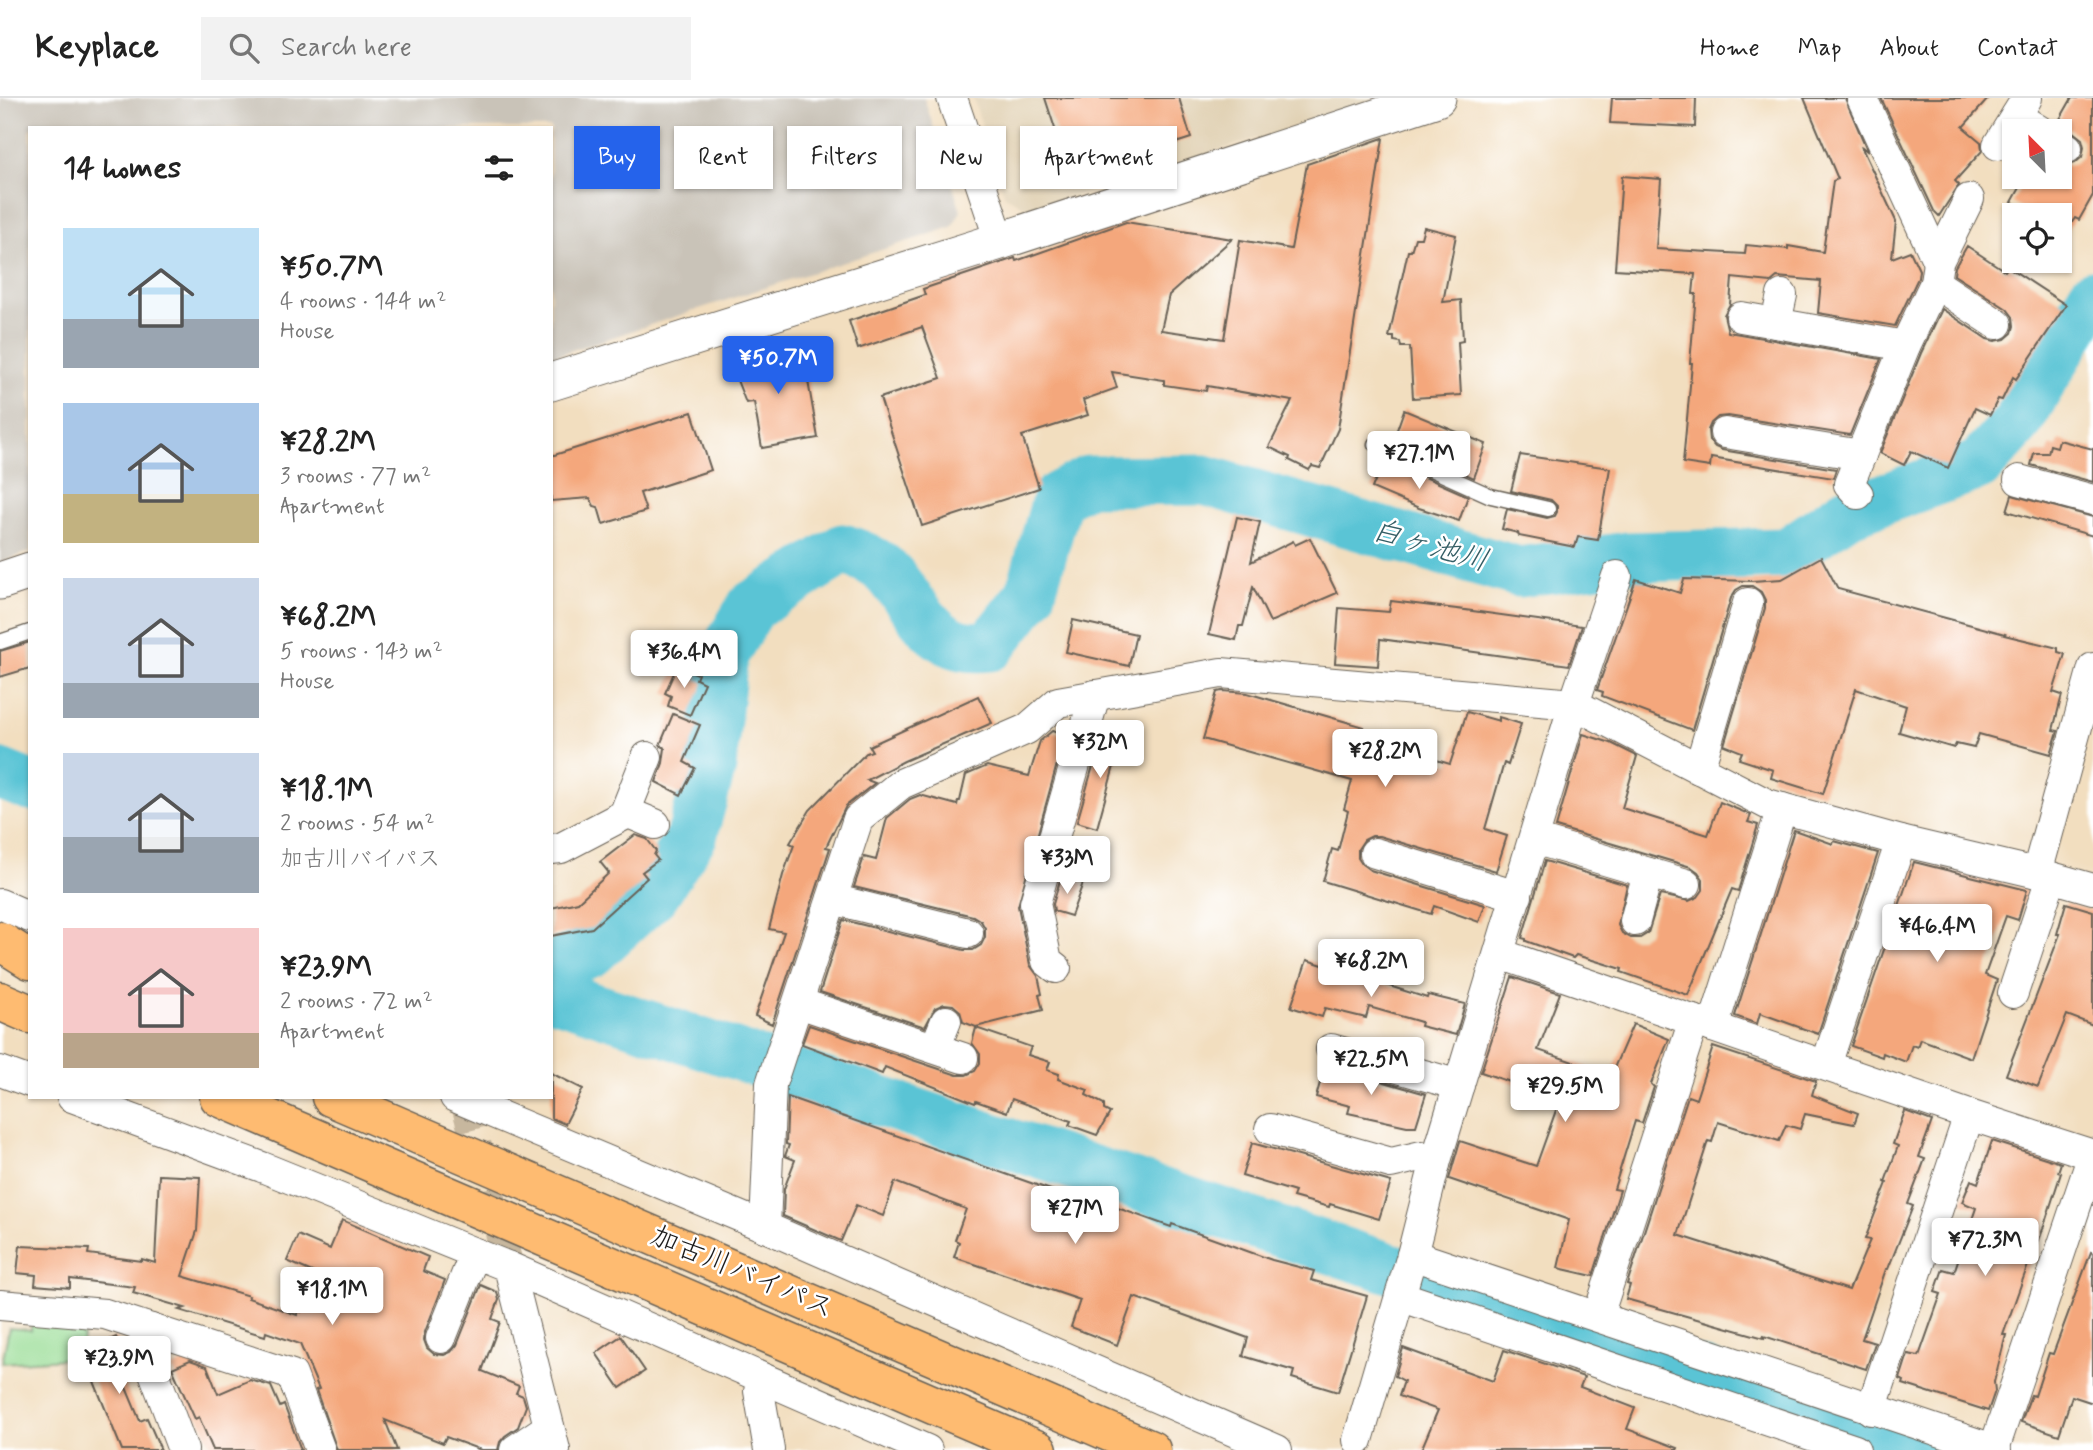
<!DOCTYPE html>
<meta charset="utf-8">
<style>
body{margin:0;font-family:Mynerve,"Klee One",sans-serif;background:#f2f2f2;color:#222;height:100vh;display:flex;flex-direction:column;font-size:26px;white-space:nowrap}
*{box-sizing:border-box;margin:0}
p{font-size:23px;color:#767676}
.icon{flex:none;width:38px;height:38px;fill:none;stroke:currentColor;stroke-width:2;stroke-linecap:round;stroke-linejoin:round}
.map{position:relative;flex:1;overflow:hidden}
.side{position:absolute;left:28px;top:28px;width:525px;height:973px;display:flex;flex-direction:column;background:#fff;border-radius:0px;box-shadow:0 2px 5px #0004}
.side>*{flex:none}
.top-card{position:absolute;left:574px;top:28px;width:665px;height:63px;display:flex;gap:14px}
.needle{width:46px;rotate:336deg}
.tools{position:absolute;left:2002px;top:21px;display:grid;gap:14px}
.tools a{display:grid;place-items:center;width:70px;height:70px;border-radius:0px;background:#fff;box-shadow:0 2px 5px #0004;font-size:35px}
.price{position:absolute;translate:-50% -60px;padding:0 16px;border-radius:7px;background:#fff;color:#222;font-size:23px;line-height:46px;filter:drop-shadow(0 2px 4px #0008)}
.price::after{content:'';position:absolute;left:50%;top:42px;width:21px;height:16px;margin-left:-10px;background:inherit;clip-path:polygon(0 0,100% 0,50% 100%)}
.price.current{background:#2563eb;color:#fff}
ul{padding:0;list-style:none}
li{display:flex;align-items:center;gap:21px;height:175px;padding:0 35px}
li span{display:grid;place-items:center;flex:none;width:196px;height:140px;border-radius:0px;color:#555}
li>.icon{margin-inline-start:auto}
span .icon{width:84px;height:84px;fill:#fffc;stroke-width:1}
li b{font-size:30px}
h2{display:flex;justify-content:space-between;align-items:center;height:84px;padding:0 35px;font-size:30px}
.pill{padding:0 24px;border-radius:0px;background:#fff;box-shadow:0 2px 5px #0004;font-size:24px;line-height:63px}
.pill.current{background:#2563eb;color:#fff}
header{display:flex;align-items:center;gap:42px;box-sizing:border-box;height:98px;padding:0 35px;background:#fff;border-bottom:2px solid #e0e0e0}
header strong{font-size:33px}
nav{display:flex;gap:38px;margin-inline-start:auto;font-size:24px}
.search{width:490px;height:63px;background:#f2f2f2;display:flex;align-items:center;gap:18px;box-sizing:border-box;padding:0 24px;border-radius:0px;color:#767676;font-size:26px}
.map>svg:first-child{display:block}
</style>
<header>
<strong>Keyplace</strong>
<div class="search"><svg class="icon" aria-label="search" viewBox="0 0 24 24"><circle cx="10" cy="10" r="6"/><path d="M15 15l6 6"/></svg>Search here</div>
<nav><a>Home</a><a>Map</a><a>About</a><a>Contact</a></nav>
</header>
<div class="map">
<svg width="2093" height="1352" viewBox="0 0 2093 1352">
<rect width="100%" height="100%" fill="#fff"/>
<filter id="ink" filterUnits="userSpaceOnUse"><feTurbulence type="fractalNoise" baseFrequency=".0143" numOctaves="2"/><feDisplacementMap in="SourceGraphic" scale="14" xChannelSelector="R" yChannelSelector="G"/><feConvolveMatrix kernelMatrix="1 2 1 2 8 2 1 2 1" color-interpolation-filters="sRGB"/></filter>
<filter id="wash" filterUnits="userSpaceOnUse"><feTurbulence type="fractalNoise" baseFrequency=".00686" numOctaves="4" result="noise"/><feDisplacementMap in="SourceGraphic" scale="28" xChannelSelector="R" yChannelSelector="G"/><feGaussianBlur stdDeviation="1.57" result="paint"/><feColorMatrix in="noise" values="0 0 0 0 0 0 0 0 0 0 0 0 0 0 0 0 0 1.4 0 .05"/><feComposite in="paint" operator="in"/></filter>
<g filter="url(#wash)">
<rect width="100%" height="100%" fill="#f2debf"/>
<path fill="#e1d1b4" d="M973,0H1384L1031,112L1005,98Z"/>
<path fill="#c9c3b8" d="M0,0H924L961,113L952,129L551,259V30H30V454L0,464Z"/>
<path fill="#99dd95" stroke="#5a7c58" stroke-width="2" d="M32,1221L81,1227L80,1231L84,1232L80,1260L2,1265L9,1230L31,1232Z"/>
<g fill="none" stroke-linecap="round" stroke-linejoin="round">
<g stroke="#5ac4d5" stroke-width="51">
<path d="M0,676L30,688"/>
<path d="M551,869L591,854L654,796L692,738L711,668L723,557L752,508L843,451C860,457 877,463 890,477C921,514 934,555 990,548L1030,497L1058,399L1088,383L1204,382L1519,474L1628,459L1787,455L1847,414L1979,367L2017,325L2093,197"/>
<path d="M551,896L1436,1185L1927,1352"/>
</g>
</g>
<g id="blocks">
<g fill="#f4a77b">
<path d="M1045,0H1179L1191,40L1062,82L1051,45L1059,43Z"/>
<path d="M1612,0H1696L1695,29L1610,25Z"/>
<path d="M1804,0H1845L1868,54L1861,48L1896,123L1892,160L1910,153L1919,172L1918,180L1895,228L1818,215L1821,183L1777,179L1771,184L1732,180L1730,206L1724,217L1728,234L1881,261L1850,337L1728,318L1718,319L1711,325L1708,332L1709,342L1715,349L1722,352L1836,371L1833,380L1711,360L1710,369L1683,365L1692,265H1690L1696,196H1693L1695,176L1615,171L1622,78L1661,81L1656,151L1745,156L1746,147L1788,151V148L1823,154L1833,83L1838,81Z"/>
<path d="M1881,0H1989L1963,29L1981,44L1982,53L1955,83L1959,87L1939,118L1934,113Z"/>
<path d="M2072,0H2093V97L2079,122L2075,120L2060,142V117H2035L2012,104L2026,79H2060V66L2068,67L2075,65L2082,59L2084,49L2082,41L2069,31L2060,29V21Z"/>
<path d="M1383,40L1338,331L1320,370L1312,368L1309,372L1289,362L1290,359L1269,349L1292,303L1207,288L1206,293L1164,287V282L1112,274L1117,290L1083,302L1088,317L1022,338L1039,390L922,428L880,300L941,280L922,229L858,251L849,223L925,197L923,191L1015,160L1016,163L1126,124L1232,141L1169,197L1161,232L1224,241L1240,142L1291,151L1307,66Z"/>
<path d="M1424,129L1456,137L1443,204L1461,202L1463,243L1458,244L1461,297L1413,300L1410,249H1401L1400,244L1394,243V239H1389L1408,153H1411L1415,140H1421Z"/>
<path d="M1967,148L2005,173L2008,169L2066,207L2016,281L2013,279L2002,302L1998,301L1990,317L1975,310L1948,370L1911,353L1904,367L1880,355L1921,255L1942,211L1987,241L1995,243L2005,241L2012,235L2014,228L2013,219L2007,211L1954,177L1955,169Z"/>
<path d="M802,249L818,340L762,350L754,304L746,305L729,262Z"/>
<path d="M1404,312L1486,346L1474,380L1393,343Z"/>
<path d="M692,314L711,372L640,395L646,413L603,426L598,409L594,408L590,400L551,403V358Z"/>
<path d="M2059,342L2093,351V384L2031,367L2034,355H2048L2050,347L2057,349Z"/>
<path d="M1520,357L1610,370L1598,442L1578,439L1575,449L1519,438L1518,435L1502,431L1507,411L1547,420L1555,418L1557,414V408L1551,402L1511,393Z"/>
<path d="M1384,361L1468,398L1459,423L1419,410L1372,390Z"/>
<path d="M2012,397L2093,419V438L2007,413Z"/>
<path d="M1237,419L1260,424L1251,464L1293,443L1295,447L1310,440L1337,495L1270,524L1253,489L1243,528H1239L1236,542L1209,536Z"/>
<path d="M1821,459L1838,491L2005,536L2004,537L2058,550V554L2065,556L2053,594L2062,597L2053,632L2058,633L2051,656L1979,636L1974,650L1956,646L1954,650L1899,634L1906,608L1856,591L1823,696L1771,680L1773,672L1739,661L1742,654L1724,647L1765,510V502L1761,494L1752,488H1743L1736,492L1731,500L1692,632L1602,598L1603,594L1597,592L1636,481L1680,495L1684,481L1752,483L1782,481Z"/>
<path d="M1391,503L1465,512L1582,528L1569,567L1380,541L1378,568L1335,565L1339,510L1389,514Z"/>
<path d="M1073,522L1136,536L1129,568L1066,554Z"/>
<path d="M30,544V570L0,579V553Z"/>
<path d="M677,568L698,576L696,581L704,585L690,617L668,608L671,598L665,595Z"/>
<path d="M1222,593L1247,595L1364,629L1361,640L1450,666L1467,614L1499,623V619L1521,626L1508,667L1504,665L1485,731L1507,738L1496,773L1379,738H1372L1364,742L1358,751V760L1362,766L1370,772L1485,807L1479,824L1434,808L1431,816L1323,783L1332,751L1338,753L1348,713L1344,711L1352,683L1203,641L1217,594Z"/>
<path d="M978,598L992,625L904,663L867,682L875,685L846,708L826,749L830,750L772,926L755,918L784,834L769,831L783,777L794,747L790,745L810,712L866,655L872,653L869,648Z"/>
<path d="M673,616L700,627L684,664L695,670L681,697L656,684L663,665L665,650L660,647Z"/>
<path d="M1052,633L1065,637L1018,808L1030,867L1038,878L1042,896L1039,897L1043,912L976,929L963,924L960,913L953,907L944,906L935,910L925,929L820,894L843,822L964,852H973L981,847L985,839V830L981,823L973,818L854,789L864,759L876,762L887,720L910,701L920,697L957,707L958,703H960L966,677L987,668L1029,678L1040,643Z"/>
<path d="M1103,633L1122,639L1097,730L1077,724Z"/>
<path d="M1583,636L1611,645L1637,658L1622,710L1708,737L1720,704L1751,717L1748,724L1758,727L1738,793L1732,791L1688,897L1621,874L1622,871L1576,857L1573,860L1526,843V841L1522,840L1545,763L1627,787L1618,827L1622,835L1631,840H1640L1648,835L1660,797L1689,803L1698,799L1703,792V781L1698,774L1691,769L1556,729Z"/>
<path d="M1794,732L1833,746L1834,743L1878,755L1818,936L1760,915L1757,926L1735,918Z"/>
<path d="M635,737L647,741L656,753L654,757L658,762L642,774L647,780L592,830L551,838V810L578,804L609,775L600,764Z"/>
<path d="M1914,764L2027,792L2018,822L2006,818L1985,877L1997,882L1971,960L1920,941L1917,949L1912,947L1906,964L1883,955L1882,959L1851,948Z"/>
<path d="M1061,779L1083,785L1071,818L1054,813L1053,806Z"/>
<path d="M2066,805L2093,813V927L2067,917L2038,989L2006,977L2060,836H2057Z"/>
<path d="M1307,862L1427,900L1428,897L1465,906L1456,937L1420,928L1421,924L1369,909L1366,920L1325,910L1322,919L1291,909Z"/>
<path d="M1512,879L1560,895L1538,952L1611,977L1633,926L1669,941L1651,986L1654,989L1642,1025L1635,1023L1614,1091L1620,1092L1593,1178L1558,1170L1569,1122L1449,1081L1460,1043L1536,1068L1560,1001L1481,974Z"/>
<path d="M809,927L957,977H966L975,973L980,965V956L972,945L976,930L1031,949L1028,957L1050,964L1047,972L1059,976L1058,981L1088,992L1086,997L1104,1006V1012L1110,1015L1097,1037L1069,1027L1071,1023L1012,1001L1007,1014L976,1003L975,1005L885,969L882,976L802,946Z"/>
<path d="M1713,949L1816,983L1812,997L1858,1015L1854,1026L1805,1016L1800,1031L1786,1027L1779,1043L1718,1024L1712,1044L1708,1043L1678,1137L1849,1192L1870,1142L1865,1141L1887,1085L1885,1084L1898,1048L1893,1046L1905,1013L1932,1023L1919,1059L1925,1061L1908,1106L1913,1108L1888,1171H1886L1862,1241L1875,1245L1866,1271L1764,1238V1240L1626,1201L1630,1187L1627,1186L1688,998L1696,1001Z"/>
<path d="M1325,967L1426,996L1416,1028H1407L1348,1015L1350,1008L1316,999Z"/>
<path d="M551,975L583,991L565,1026L551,1020Z"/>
<path d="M788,999L1110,1113L1112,1108L1171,1129L1172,1126L1272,1162L1314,1173L1311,1182L1367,1198L1338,1294L1292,1280L1294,1273L1243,1258L1248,1240L1134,1199L1117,1247L1071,1229L1080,1202L954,1159L959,1144L955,1142L966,1111L895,1084L883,1118L856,1107L841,1143L783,1118L784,1091L795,1062L785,1058L789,1047L786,1046Z"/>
<path d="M1992,1043L2061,1065L2058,1074L2061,1075L2041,1137L2029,1167H2028L2003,1237H2006L1994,1284L1995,1293L1988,1313L1903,1286L1904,1283L1900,1281L1908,1256L1919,1258L1941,1196L1935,1194L1943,1171L1954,1174L1976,1110L1962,1104L1971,1082L1978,1085Z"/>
<path d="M1252,1045L1391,1084L1379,1121L1330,1106L1329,1109L1293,1099L1295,1094L1242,1078Z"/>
<path d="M159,1077L200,1079L197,1133L182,1178L249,1198L248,1200L297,1217L298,1213L301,1214L319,1177L287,1163L298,1137L330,1151L342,1122L428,1159L423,1173L445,1182L425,1234L424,1242L427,1250L434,1256L444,1257L451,1254L457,1247L481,1187L497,1194L499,1202L492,1221L500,1224L482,1273L519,1288L516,1295L523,1298L526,1308L518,1329L505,1338L500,1344L498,1352H481L446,1339L443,1345L385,1322L397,1352H337L316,1292L319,1291L300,1246L266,1234L265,1238L179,1212L185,1210L133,1195L135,1189L70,1181V1190L35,1187L36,1177L17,1175L20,1148L89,1151L88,1156L142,1163V1161L155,1165Z"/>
<path d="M2091,1154L2093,1155V1305L2072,1298L2059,1337L2021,1324L2031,1297L2035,1298L2049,1255L2053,1256Z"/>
<path d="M621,1238L645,1273L620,1290L596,1255Z"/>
<path d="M116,1239L132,1276L122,1280L140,1323L147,1320L161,1352H122L82,1254Z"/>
<path d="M1403,1250L1493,1283L1504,1252L1584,1279L1580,1289L1635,1310L1627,1331L1678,1350L1677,1352H1421L1438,1312L1399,1298L1404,1283L1395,1278Z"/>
<path d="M190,1262L207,1268L218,1296L250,1282L271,1288L280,1309L284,1307L301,1352H213L199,1319L195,1321L172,1270Z"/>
</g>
</g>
</g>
<g filter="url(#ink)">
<use href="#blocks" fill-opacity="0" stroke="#676055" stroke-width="2"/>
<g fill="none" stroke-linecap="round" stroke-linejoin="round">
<path stroke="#c7b79e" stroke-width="30" stroke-dasharray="30 15" stroke-linecap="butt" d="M465,1003L509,1169"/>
<g stroke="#676055" stroke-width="17">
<g id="service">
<path d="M1375,346L1491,398L1548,411"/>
<path d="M0,544L30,534"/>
</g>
</g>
<g stroke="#676055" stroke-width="32">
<g id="minor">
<path d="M952,0L1000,143"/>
<path d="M1862,0L1938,164"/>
<path d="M2016,18L2040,33"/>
<path d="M2060,46L2067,50"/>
<path d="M1998,47L2027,0"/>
<path d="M1935,185L1997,226"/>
<path d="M1741,219L1905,248"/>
<path d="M1776,225L1782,197"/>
<path d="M1725,335L1861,357"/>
<path d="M2019,382L2093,402"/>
<path d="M1858,396L1849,386L1905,248L1935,185L1938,164L1969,101"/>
<path d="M1699,671L1748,505"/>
<path d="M626,714L655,726"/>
<path d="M1534,741L1686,786"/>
<path d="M551,751L561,750L624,717L647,659"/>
<path d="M1375,755L1517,798"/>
<path d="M1049,757L1084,768"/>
<path d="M2037,775L2093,570"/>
<path d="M832,801L968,835"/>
<path d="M0,806L30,819"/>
<path d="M1635,823L1648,775"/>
<path d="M1500,856L1969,1017L2093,1057"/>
<path d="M1056,870L1047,863L1035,805L1095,597"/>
<path d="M2013,895L2051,780"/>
<path d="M799,905L963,960"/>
<path d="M1713,929L1782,710"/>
<path d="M935,950L946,923"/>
<path d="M1331,951L1459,987"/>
<path d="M1826,967L1901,743"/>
<path d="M0,973L30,984"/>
<path d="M72,999L262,1069L509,1169L927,1352"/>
<path d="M455,999L765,1129L1277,1352"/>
<path d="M1270,1031L1391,1065L1421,1058L1435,1066"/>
<path d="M765,1129L771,986L858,721L901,686L1027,631L1058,604L1221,575L1574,606L1767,706L1901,743L2037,775L2093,791"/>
<path d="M1412,1157L1996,1352"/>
<path d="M509,1169L555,1352"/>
<path d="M1400,1198L1855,1352"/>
<path d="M0,1207L105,1216L292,1277L320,1352"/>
<path d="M1598,1218L1694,922"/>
<path d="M151,1231L153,1272L183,1352"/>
<path d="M441,1240L475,1155"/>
<path d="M759,1293L769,1352"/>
<path d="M1871,1312L1969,1017"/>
<path d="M1358,1342L1412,1157L1435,1066L1574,606L1617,478"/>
<path d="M1994,1351L2093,1057"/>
<path d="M515,1352L549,1329"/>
</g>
</g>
<g stroke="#676055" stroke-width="39">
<g id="tertiary">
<path d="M551,284L1000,143L1437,0"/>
<path d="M0,483L30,473"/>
</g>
</g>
<g stroke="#676055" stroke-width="41">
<g id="motorway">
<path d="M0,843L30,862"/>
<path d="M0,903L30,916"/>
<path d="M219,999L1038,1352"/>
<path d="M331,999L1151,1352"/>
</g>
</g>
<use href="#service" stroke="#fff" stroke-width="14"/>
<use href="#minor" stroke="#fff" stroke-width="30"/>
<use href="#tertiary" stroke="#fff" stroke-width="37"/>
<use href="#motorway" stroke="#febb71" stroke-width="38"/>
</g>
</g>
<g text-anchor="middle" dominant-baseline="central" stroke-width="5" stroke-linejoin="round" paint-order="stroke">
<g font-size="28" fill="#1c1c1c" stroke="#fff">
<text transform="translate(742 1175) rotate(23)">加古川バイパス</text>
</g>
<g font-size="30" font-style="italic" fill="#355f66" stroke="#fff">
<text transform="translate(1430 448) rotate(16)">白ヶ池川</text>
</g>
</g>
</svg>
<div class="tools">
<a><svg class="needle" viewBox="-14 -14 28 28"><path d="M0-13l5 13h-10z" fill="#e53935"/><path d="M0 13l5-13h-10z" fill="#767676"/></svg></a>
<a><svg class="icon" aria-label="locate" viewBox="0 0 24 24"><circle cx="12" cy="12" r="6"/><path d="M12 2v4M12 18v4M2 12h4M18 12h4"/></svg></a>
</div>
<b class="price current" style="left:778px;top:298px">¥50.7M</b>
<b class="price" style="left:1419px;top:393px">¥27.1M</b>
<b class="price" style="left:684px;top:592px">¥36.4M</b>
<b class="price" style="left:1100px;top:682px">¥32M</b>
<b class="price" style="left:1385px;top:691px">¥28.2M</b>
<b class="price" style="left:1067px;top:798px">¥33M</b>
<b class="price" style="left:1937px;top:866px">¥46.4M</b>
<b class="price" style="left:1371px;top:901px">¥68.2M</b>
<b class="price" style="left:1371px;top:999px">¥22.5M</b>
<b class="price" style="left:1565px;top:1026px">¥29.5M</b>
<b class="price" style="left:1075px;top:1148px">¥27M</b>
<b class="price" style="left:1985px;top:1180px">¥72.3M</b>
<b class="price" style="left:332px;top:1229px">¥18.1M</b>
<b class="price" style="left:119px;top:1298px">¥23.9M</b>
<div class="top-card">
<a class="pill current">Buy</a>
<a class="pill">Rent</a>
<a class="pill">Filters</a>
<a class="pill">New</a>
<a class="pill">Apartment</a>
</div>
<section class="side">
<h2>14 homes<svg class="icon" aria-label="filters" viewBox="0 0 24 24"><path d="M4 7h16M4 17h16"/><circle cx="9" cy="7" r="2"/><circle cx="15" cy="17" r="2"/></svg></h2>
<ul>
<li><span style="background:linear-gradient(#bfe0f5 65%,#9aa5b1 0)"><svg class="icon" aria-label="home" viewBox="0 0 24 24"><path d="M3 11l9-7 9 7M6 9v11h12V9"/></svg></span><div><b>¥50.7M</b><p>4 rooms · 144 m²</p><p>House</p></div></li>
<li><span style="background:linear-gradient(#a9c7e8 65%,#c2b280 0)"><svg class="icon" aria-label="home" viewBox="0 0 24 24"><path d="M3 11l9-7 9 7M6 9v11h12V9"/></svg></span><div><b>¥28.2M</b><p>3 rooms · 77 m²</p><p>Apartment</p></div></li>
<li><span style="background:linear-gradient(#c9d6e8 75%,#9aa5b1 0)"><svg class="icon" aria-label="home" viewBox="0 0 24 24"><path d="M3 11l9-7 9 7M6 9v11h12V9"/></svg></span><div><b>¥68.2M</b><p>5 rooms · 143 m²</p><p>House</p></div></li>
<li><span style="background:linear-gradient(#c9d6e8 60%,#9aa5b1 0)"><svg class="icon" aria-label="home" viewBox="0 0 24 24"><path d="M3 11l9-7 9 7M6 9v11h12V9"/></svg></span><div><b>¥18.1M</b><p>2 rooms · 54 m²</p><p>加古川バイパス</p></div></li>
<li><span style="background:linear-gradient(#f6c9c9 75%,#b9a48a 0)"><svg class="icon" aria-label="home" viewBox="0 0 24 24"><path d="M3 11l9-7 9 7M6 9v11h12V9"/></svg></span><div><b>¥23.9M</b><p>2 rooms · 72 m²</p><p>Apartment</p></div></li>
</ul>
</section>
</div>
